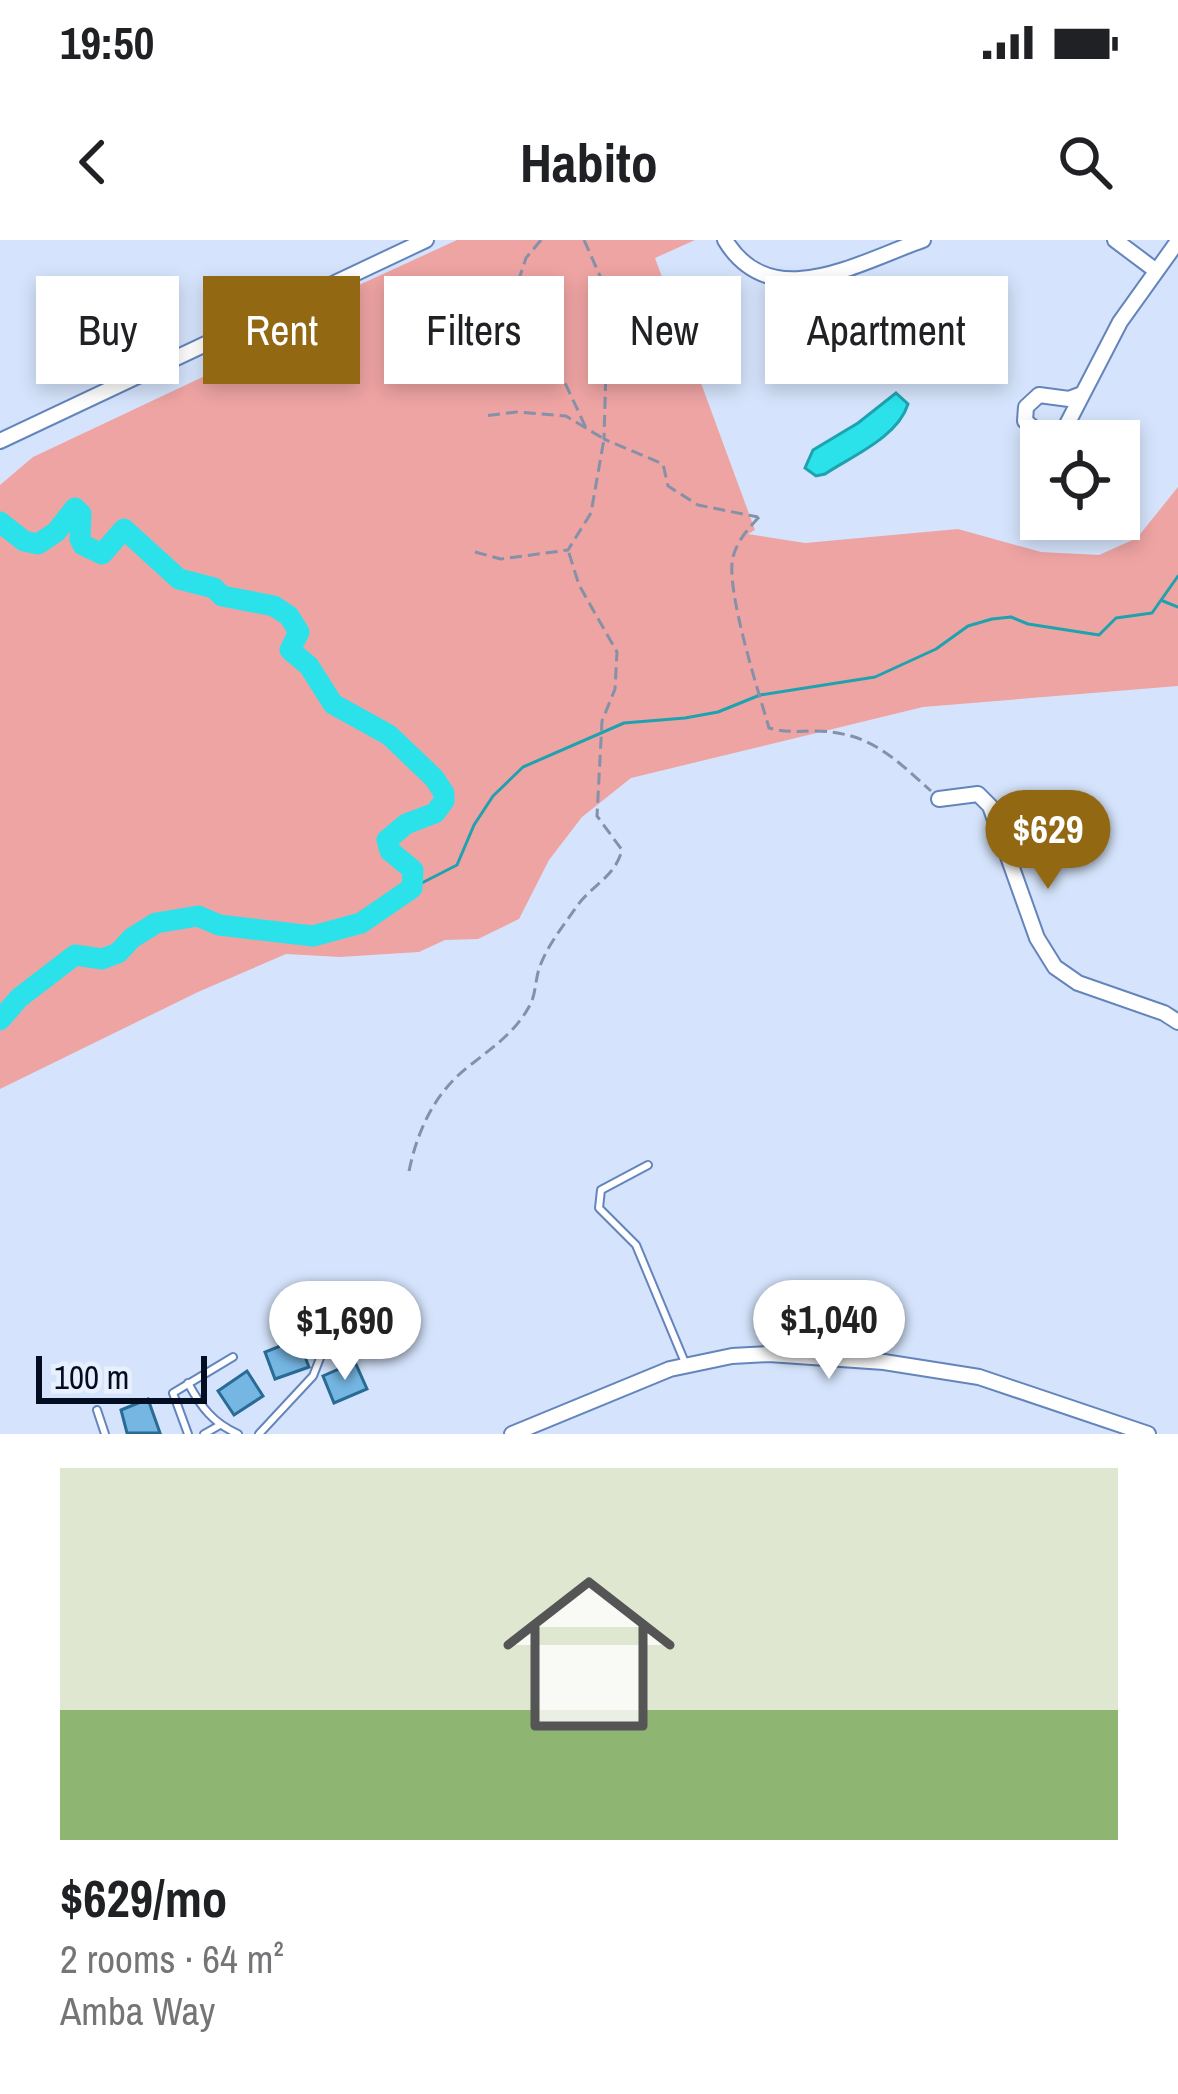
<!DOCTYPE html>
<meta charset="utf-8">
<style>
body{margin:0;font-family:"Archivo Narrow",sans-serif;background:#f6f6f6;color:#202124;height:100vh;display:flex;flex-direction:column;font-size:45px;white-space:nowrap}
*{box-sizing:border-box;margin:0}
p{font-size:39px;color:#757577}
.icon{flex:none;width:66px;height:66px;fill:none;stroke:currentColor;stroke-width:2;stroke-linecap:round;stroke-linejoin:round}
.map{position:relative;height:1194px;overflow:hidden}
.panel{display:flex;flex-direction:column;background:#fff;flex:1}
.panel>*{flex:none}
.banner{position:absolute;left:36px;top:36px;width:1107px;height:108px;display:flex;gap:24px}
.controls{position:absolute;left:1020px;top:180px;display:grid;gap:24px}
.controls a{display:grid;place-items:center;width:120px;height:120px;border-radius:0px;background:#fff;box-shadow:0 6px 18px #0003;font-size:60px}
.scale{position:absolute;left:36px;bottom:30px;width:171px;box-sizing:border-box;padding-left:12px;border:6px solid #030d22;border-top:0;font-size:33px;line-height:42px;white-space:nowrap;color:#030d22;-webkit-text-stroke:9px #e9f0fd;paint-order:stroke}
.price{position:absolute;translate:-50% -102px;padding:0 27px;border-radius:42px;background:#fff;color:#222;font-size:39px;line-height:78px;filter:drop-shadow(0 3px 6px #0008)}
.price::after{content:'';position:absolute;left:50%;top:72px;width:36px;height:27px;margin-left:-18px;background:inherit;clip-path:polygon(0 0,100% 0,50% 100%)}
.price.on{background:#926912;color:#fff}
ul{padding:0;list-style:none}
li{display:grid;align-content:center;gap:24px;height:636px;padding:0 60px}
li span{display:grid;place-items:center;height:372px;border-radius:0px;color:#555}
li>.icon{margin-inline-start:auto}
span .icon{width:216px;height:216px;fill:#fffc;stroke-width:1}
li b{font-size:51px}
.chip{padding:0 42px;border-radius:0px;background:#fff;box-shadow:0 6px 18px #0003;font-size:42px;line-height:108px}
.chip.on{background:#926912;color:#fff}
.status{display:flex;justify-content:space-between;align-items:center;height:84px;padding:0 60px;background:#fff;direction:ltr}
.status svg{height:33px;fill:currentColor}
header{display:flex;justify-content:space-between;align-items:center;height:156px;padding:0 60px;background:#fff;font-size:54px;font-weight:800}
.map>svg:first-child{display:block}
</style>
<div class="status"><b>19:50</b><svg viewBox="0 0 49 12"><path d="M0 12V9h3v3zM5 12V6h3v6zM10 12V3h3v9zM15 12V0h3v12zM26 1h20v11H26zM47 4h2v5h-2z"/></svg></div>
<header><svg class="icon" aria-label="back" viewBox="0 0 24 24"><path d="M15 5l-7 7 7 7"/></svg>Habito<svg class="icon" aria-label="search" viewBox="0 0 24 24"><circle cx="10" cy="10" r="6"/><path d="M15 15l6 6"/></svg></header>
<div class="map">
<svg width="1178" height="1194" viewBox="0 0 1178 1194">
<rect width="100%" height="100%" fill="#d5e4fc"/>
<path fill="#eea4a3" d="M457,0H695L655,18L755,290L748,294L805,303L958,289L1041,312L1099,315L1137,298L1178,247V446L923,467L631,538L582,577L549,620L519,679L478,699L445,700L419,712L340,717L286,714L198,752L0,849V245L33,217L243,118L233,103Z"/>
<path fill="#2be2eb" stroke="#1fa2af" stroke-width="3" d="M896,153L908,164C898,197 852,216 825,234L816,236L805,228L813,210L858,183Z"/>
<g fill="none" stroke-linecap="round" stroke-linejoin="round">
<g stroke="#1fa2af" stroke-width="3">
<path d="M1163,361L1178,367"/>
<path d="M412,648L457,625L474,585L493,556L523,527L624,483L685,478L718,472L760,455L875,437L936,409L968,386L992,379L1011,377L1028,384L1099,395L1116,378L1152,373L1178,336"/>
</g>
<path stroke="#2be2eb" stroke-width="21" d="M0,282L24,301L38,304L56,292L75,268L81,274L80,299L83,305L102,314L124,289L179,339L214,348L222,356L274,366L289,376L299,392L290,410L309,426L333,464L389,495L434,538L444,553V561L435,573L406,584L387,600L390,611L413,630L412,648L361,683L313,696L219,685L198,676L156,683L132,698L118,713L102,719L75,715L19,758L0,780"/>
</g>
<g fill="#75b6e3" stroke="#296b94" stroke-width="3">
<path d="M298,1099L309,1127L275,1139L265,1112Z"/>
<path d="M355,1122L367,1149L334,1163L323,1136Z"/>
<path d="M247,1131L263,1156L234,1175L218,1151Z"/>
<path d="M148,1159L160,1193H127L121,1170Z"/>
</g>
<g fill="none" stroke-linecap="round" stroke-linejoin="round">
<g stroke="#6385bc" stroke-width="10">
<g id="lane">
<path d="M648,925L601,950L599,968L636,1005L686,1125"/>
<path d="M188,1143C201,1167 213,1183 238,1194"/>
<path d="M97,1170L105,1194"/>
<path d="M188,1194L173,1153L233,1117"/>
<path d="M204,1194L220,1185"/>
<path d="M259,1194L313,1136L324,1108L341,1098"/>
</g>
</g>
<g stroke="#6385bc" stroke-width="18">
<g id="street">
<path d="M725,0C771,76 859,22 923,0"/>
<path d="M1115,0L1155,30"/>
<path d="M1082,154L1069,159L1039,155L1026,167L1025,181L1046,198L1063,192L1120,82L1178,1"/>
<path d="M0,201L426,0"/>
<path d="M939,559L978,554L990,566L1037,698L1055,727L1078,743L1164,773L1178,782"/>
<path d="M512,1194L670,1129L732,1116L769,1114L884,1122L979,1137L1148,1194"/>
</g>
</g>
<g stroke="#8491a8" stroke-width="3" stroke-dasharray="12 6" stroke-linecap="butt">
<path d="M541,0L526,18L517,45L531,84L552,115L587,190"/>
<path d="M584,0L608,54L604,199L663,224L668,246L698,265L758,277"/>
<path d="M759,277C748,289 737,301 733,317C725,349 759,453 769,488C787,493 798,491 816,491C870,492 894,518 931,551"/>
<path d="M475,312L501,319L568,310L591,273L604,199L566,176L517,172L484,176"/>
<path d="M409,931C418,888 436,850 473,823C496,805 516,791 530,765C536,754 535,741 539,729C546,707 564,685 577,666C592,645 615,637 622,610L597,576L602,481L615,449L617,412L579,345L568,310"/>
</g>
<use href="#lane" stroke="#fff" stroke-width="6"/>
<use href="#street" stroke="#fff" stroke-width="14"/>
</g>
</svg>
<div class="controls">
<a><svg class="icon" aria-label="locate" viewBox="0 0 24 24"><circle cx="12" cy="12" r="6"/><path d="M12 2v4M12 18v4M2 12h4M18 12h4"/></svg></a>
</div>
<div class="scale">100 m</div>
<b class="price on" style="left:1048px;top:652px">$629</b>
<b class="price" style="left:829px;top:1142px">$1,040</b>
<b class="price" style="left:345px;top:1143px">$1,690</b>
<div class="banner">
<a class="chip">Buy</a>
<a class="chip on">Rent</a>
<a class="chip">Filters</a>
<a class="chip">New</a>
<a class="chip">Apartment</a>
</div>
</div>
<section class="panel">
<ul>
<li><span style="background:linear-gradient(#dfe7d0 65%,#8fb573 0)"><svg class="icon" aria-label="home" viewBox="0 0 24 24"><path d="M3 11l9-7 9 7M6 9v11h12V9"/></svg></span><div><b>$629/mo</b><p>2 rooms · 64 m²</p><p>Amba Way</p></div></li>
</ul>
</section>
